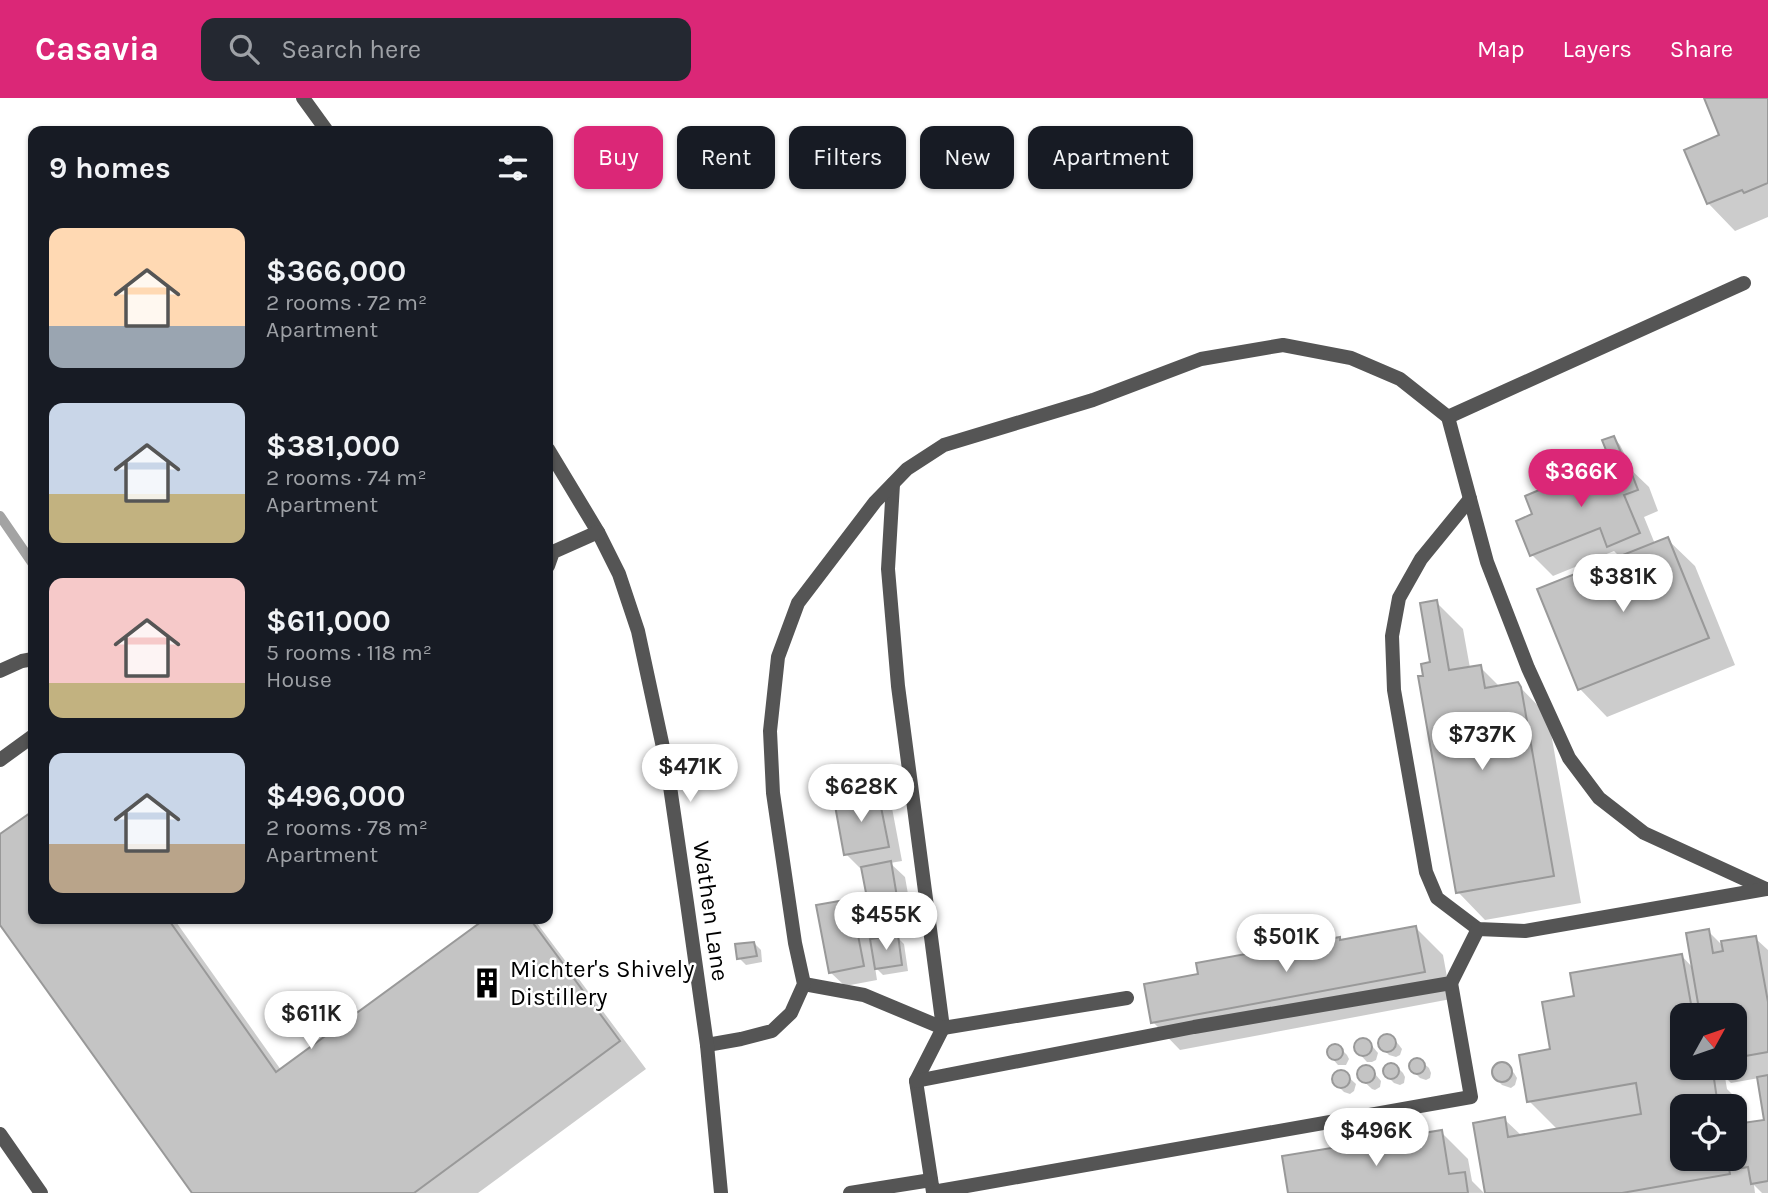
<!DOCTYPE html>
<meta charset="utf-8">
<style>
body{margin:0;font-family:Karla,sans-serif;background:#242831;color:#f1f3f6;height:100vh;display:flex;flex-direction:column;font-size:26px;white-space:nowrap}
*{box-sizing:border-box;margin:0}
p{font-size:23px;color:#9ea1a6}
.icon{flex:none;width:38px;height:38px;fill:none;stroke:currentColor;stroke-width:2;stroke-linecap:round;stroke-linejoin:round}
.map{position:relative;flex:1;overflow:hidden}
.side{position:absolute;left:28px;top:28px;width:525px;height:798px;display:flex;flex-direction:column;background:#171b24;border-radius:14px;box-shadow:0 2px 5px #0004}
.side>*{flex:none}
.banner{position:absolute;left:574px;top:28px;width:665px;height:63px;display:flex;gap:14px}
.needle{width:46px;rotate:50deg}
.controls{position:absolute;left:1670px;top:905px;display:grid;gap:14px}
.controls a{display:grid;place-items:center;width:77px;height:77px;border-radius:14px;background:#171b24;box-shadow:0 2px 5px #0004;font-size:35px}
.price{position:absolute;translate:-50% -60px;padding:0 16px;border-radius:24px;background:#fff;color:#222;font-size:23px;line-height:46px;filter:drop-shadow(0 2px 4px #0008)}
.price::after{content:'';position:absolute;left:50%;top:42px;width:21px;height:16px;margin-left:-10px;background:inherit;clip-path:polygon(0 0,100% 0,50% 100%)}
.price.on{background:#db2777;color:#fff}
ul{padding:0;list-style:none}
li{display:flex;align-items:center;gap:21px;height:175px;padding:0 21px}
li span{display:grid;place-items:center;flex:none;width:196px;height:140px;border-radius:14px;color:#555}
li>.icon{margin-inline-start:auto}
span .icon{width:84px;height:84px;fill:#fffc;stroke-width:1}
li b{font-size:30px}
h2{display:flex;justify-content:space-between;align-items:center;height:84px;padding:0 21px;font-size:30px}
.tag{padding:0 24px;border-radius:14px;background:#171b24;box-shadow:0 2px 5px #0004;font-size:24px;line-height:63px}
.tag.on{background:#db2777;color:#fff}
header{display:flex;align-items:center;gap:42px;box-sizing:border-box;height:98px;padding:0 35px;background:#db2777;color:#fff}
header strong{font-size:33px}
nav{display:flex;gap:38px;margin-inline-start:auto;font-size:24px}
.search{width:490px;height:63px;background:#242831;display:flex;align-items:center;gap:18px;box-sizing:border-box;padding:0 24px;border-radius:14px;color:#9ea1a6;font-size:26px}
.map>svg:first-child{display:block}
</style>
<header>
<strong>Casavia</strong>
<div class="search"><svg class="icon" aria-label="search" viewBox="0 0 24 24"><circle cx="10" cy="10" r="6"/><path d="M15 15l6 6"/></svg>Search here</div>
<nav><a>Map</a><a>Layers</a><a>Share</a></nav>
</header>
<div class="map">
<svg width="1768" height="1095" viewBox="0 0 1768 1095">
<rect width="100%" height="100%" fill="#fff"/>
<g fill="#0003" fill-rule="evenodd">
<path d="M1706,0H1768V119L1735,133L1708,105L1721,38Z"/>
<path d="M1614,340L1620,347L1628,363L1619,367L1612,361Z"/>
<path d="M1610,364L1617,372L1627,368L1649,389L1658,413L1644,419L1655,446L1667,441L1695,468L1735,567L1607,619L1580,591L1539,492L1621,460L1614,453L1553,478L1532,457L1535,417Z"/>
<path d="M1436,504L1463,531L1470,570L1480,569L1500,589L1517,586L1548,618L1581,805L1485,822L1458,794L1425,579L1432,566Z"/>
<path d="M878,696L892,710L902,763L890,765L905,779L914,830L886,835L872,821L863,770H860L846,756Z"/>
<path d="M33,715V821H174L281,972L488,821H534L646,971L478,1095H194L0,824V738Z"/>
<path d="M851,803L865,817L870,843L897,839L904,846L908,873L883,877L875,869L877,882L845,888L830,874Z"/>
<path d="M1416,830L1443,857L1451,901L1180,952L1153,924L1200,878L1339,841L1342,843Z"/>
<path d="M1708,833L1724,849L1755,840L1768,852V1095H1762L1754,1087L1755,1095H1486L1504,1021L1522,1038L1558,1032L1529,1003L1576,900L1681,857L1693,870ZM1682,917H1734V970H1682ZM1725,979L1731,985L1759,980L1766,1023L1743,1027L1739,1003L1727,991ZM1682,1008H1734V1060H1682Z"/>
<path d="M754,845L761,852L762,864L746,867L739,860Z"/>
<path d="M1385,938L1392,939L1399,947L1402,951L1400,957L1396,959L1389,957L1382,950L1380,945Z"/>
<path d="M1361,942L1368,943L1378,955L1376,962L1372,964H1367L1355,951L1357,944Z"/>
<path d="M1333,948L1340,950L1347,957L1349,961L1346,967H1338L1331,959L1328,955L1330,950Z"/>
<path d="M1416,961L1421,963L1429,970L1431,975L1430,980L1426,982L1420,980L1413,973L1410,968Z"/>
<path d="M1500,966L1507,968L1514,975L1517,980L1515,987L1511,990L1502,987L1495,980L1493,974Z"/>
<path d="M1390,967L1396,968L1403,975L1405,979L1404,985L1400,987L1394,985L1387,978L1385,973Z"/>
<path d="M1365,969L1370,970L1381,983L1380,989L1375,992L1372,991L1359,979L1360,972Z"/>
<path d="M1340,974H1343L1356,986L1354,993L1350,996L1344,994L1337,987L1334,981Z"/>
<path d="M1441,1034L1468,1061L1472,1083L1484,1095H1290Z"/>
</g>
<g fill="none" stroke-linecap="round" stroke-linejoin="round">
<path stroke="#a3a3a3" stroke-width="10" d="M0,418L33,466"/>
</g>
<g fill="#c4c4c4" stroke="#999" stroke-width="2">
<path d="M1704,0H1768V85L1744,95L1742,92L1707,106L1684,52L1719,37Z"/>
<path d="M1614,338L1622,357L1610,362L1602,342Z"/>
<path d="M1610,362L1614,371L1628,366L1638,392L1624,397L1640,435L1607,449L1600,430L1530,458L1516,423L1532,416L1525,398Z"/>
<path d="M1668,439L1709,540L1578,592L1537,491Z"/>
<path d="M1437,502L1449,572L1481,567L1485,590L1518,584L1521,589L1554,778L1456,795L1418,578H1423L1421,566L1430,564L1420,505Z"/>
<path d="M878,694L889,749L844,757L834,702Z"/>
<path d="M33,713V821H168L276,974L485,821H530L620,943L414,1095H192L0,827V736Z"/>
<path d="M891,763L900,817L871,821L861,769Z"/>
<path d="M851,801L864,868L829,875L816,807Z"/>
<path d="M1416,828L1425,874L1151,925L1144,886L1198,876L1196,865L1340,839V842Z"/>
<path d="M1709,831L1713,855L1723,853L1721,843L1756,838L1768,904V954L1734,960V917H1700L1686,835Z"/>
<path d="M898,837L902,867L875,871L870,841Z"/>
<path d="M754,844L757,858L737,861L735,846Z"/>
<path d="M1682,856L1693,917H1682V970H1702L1703,976L1713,974L1718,1008H1682V1060H1727L1730,1076L1622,1095H1485L1473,1025L1505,1019L1508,1039L1641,1016L1636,985L1527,1004L1519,957L1550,951L1542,904L1574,898L1570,875Z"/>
<circle cx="1387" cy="945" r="9"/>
<circle cx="1363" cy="949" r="9"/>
<circle cx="1335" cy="954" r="8"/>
<circle cx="1417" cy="968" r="8"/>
<circle cx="1502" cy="974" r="10"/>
<circle cx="1391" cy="973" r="8"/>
<circle cx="1366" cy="976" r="9"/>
<circle cx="1341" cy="981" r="9"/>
<path d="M1768,977V1083L1751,1086L1748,1069L1742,1070L1735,1026L1764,1022L1757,979Z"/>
<path d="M1442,1032L1449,1076L1465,1074L1468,1095H1288L1282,1058Z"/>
</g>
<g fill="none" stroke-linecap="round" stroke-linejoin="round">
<g stroke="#555" stroke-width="14">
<path d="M1448,319L1487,464L1528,570L1569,660L1599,700L1644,735L1766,791"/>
<path d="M893,386L888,471L898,588L943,930L916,983L933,1094L1471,999L1451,885"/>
<path d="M1470,401L1421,461L1399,500L1392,538L1394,592L1426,774L1437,800L1478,831L1525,833L1766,791"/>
<path d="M0,662L33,638"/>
<path d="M804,886L864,897L943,930L1127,900"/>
<path d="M707,947L741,941L772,933L791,915L804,886L795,845L773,695L770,633L778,559L798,505L875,404L907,371L944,347L1093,302L1201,261L1283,247L1351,260L1400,281L1448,319L1744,185"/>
<path d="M916,983L1194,929L1451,885L1478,831"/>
<path d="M0,1036L41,1095"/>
<path d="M850,1095L931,1082"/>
</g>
<g stroke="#555" stroke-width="14">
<path d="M303,0L327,33"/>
<path d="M548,351L598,434L619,476L638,533L667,668L687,805L707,947L721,1095"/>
<path d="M548,468L553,454L598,434"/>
<path d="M0,573L22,563L33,561"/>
</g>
</g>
<defs>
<g id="building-bare" transform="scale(2.415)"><path d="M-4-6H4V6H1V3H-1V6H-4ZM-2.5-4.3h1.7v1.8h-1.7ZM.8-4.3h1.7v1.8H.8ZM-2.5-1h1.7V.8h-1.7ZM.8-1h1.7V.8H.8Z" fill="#000" stroke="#fff" stroke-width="2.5" paint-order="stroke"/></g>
</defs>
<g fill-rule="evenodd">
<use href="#building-bare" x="487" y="885"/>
</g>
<g text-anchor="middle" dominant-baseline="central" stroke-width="5" stroke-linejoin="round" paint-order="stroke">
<g font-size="24" fill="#000" stroke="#fff">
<text transform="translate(711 813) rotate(82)">Wathen Lane</text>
</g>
<g font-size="24" fill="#000" stroke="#fff" text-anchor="start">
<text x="510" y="871">Michter's Shively<tspan x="510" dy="28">Distillery</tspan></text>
</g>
</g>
</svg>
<div class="controls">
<a><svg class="needle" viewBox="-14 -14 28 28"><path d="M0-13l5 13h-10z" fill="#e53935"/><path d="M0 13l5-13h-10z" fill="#9ea1a6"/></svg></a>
<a><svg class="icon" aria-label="locate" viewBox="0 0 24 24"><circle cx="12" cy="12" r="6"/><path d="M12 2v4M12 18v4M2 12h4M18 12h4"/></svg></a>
</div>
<b class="price on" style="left:1581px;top:411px">$366K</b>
<b class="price" style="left:1623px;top:516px">$381K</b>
<b class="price" style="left:1482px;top:674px">$737K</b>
<b class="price" style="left:690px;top:706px">$471K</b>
<b class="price" style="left:861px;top:726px">$628K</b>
<b class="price" style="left:886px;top:854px">$455K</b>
<b class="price" style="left:1286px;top:876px">$501K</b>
<b class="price" style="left:311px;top:953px">$611K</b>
<b class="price" style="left:1376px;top:1070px">$496K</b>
<div class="banner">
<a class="tag on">Buy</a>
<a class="tag">Rent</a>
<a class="tag">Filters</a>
<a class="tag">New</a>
<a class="tag">Apartment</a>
</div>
<section class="side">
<h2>9 homes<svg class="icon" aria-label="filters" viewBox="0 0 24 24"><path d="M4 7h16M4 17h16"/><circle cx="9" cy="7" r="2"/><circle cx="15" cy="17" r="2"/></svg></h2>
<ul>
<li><span style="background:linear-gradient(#ffd9b3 70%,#9aa5b1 0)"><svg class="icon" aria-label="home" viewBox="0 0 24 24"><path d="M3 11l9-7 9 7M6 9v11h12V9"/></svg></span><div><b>$366,000</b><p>2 rooms · 72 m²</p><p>Apartment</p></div></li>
<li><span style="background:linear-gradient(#c9d6e8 65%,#c2b280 0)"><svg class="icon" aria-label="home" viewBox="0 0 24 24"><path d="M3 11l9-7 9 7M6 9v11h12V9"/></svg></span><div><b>$381,000</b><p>2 rooms · 74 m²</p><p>Apartment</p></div></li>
<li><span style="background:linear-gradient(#f6c9c9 75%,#c2b280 0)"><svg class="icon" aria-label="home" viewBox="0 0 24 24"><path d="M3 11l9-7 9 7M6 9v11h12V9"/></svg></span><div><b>$611,000</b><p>5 rooms · 118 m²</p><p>House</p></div></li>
<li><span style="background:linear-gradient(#c9d6e8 65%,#b9a48a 0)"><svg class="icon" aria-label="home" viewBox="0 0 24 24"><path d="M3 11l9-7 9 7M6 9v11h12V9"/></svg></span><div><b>$496,000</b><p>2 rooms · 78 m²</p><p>Apartment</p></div></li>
</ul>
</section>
</div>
